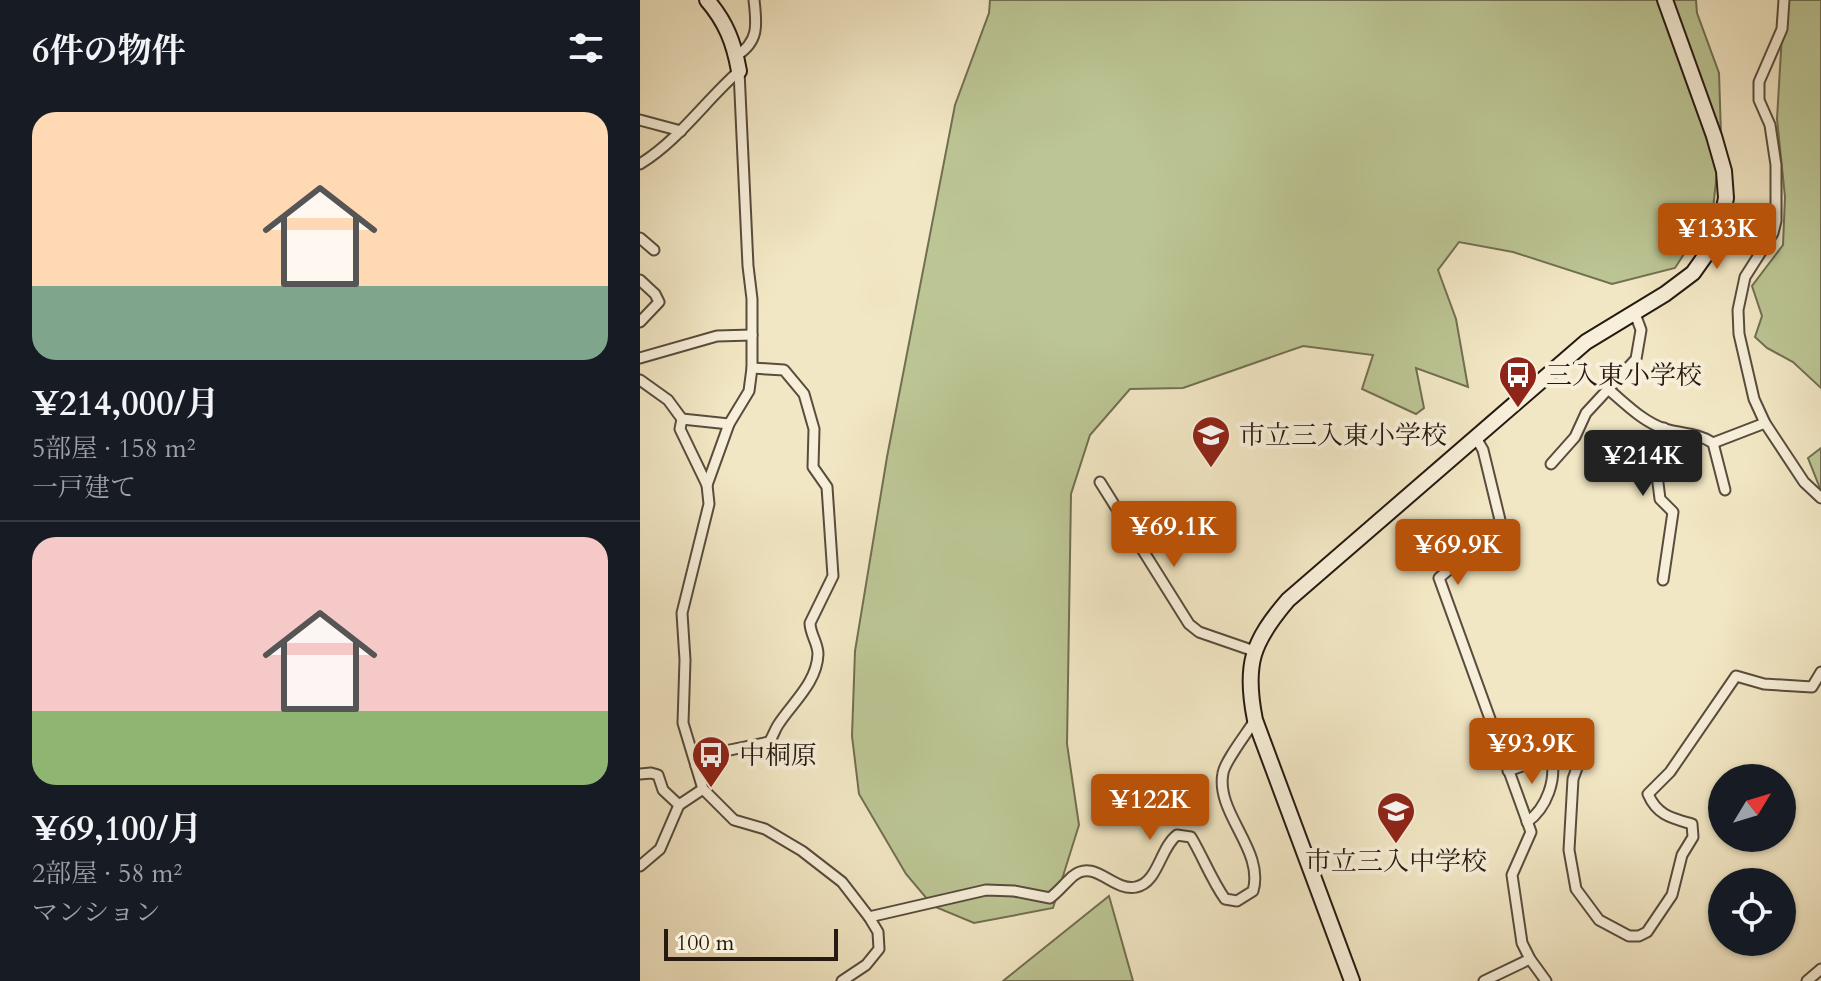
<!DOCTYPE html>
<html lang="ja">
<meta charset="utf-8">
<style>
body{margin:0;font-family:Cardo,"Noto Serif JP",serif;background:#242831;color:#f1f3f6;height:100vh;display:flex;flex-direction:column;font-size:30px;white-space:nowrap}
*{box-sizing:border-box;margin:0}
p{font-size:26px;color:#9ea1a6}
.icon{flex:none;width:44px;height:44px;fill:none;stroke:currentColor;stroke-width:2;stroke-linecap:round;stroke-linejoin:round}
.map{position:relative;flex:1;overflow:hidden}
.details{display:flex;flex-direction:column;background:#171b24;width:640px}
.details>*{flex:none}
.needle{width:52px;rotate:52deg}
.tools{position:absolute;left:1068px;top:764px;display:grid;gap:16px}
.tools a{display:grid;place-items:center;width:88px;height:88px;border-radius:50%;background:#171b24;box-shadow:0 2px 6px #0004;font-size:40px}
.scale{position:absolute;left:24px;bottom:20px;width:174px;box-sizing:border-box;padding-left:8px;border:4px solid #261911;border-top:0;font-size:22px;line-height:28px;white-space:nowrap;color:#261911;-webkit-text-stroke:6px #f7efd9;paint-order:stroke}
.price{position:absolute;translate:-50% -68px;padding:0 18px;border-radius:8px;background:#b45309;color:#fff;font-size:26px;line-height:52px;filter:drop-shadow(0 2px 4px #0008)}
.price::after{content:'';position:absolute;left:50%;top:48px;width:24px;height:18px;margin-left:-12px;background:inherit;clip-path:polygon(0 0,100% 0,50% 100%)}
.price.selected{background:#222;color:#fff}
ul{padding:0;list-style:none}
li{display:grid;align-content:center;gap:16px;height:424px;padding:0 32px}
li+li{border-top:2px solid #363941}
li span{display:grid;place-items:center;height:248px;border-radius:24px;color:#555}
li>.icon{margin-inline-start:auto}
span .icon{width:144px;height:144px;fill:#fffc;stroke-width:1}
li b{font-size:34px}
h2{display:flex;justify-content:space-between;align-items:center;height:96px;padding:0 32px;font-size:34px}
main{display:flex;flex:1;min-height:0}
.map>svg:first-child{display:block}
</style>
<main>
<section class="details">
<h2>6件の物件<svg class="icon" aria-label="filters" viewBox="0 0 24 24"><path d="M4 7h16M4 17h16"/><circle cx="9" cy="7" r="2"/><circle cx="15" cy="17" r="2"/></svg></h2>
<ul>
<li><span style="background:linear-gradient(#ffd9b3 70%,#7fa58c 0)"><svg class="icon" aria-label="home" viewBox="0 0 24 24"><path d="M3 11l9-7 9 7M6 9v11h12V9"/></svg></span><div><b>¥214,000/月</b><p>5部屋 · 158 m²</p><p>一戸建て</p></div></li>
<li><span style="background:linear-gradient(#f6c9c9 70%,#8fb573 0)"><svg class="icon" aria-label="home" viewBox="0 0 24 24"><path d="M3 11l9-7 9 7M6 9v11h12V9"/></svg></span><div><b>¥69,100/月</b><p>2部屋 · 58 m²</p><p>マンション</p></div></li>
</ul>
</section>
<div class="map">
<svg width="1181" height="981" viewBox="0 0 1181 981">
<rect width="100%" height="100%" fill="#f2e7c4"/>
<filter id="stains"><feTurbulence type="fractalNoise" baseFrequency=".0025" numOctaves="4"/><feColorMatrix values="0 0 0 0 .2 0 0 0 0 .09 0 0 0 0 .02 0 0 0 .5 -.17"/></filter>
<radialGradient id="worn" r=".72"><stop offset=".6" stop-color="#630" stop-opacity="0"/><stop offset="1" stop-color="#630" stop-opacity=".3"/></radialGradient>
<g fill="#bcc594" stroke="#716f52" stroke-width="2">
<path d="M350,0H1056L1057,13L1079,73L1081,135L1073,209L1035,268L972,284L873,252L819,242L798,270L816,319L828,387L776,368L784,408L776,414L722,389L733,355L663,346L543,388L490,389L450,435L431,494L427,744L439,825L413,908L334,923L293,906L266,874L219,794L212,736L215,651L247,457L315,105L349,13Z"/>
<path d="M1144,0H1181V388L1153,362L1127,348L1115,337L1122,316L1112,286L1143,245L1145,197L1137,119Z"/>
<path d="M1181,448V491L1168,458Z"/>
<path d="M469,896L493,981H363Z"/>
</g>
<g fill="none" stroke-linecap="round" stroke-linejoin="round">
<g stroke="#594c3e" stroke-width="13">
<g id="street">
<path d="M1144,0L1142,29L1119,82V100L1130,125L1136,165V221L1133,233L1105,277L1098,310L1099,334L1114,399L1125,423L1164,482L1181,498"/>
<path d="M96,56C119,42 117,25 114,0"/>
<path d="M99,71L108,266L112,299V368L109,391L89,424L67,485L69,504L42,613L45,660L43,723L63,789L94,820L125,829L162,851L202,882L229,917L238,932L239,949L226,965L202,981"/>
<path d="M0,120L41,131"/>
<path d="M0,164C39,140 65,101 99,71"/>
<path d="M0,238L14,250"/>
<path d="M0,280L15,294L19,302L0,322"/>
<path d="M0,358L77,336L112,335"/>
<path d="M0,380L28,400L42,419L40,429L67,485"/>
<path d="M968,389C986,404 1003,422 1025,429C1042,434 1058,433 1073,443L1085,490"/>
<path d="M42,419L89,424"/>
<path d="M835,436L843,450L860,520L855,530L799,578L891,832L872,875L882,943L890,959L906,981"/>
<path d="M1073,443L1125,423"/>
<path d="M911,464L935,437L946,413L996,359L1001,330L994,311"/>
<path d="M460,482L549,624L559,632L614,651"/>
<path d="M1023,580L1033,512L1020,499L1013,443L1024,428"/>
<path d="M56,766L80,752L129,742C133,737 134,731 138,725C152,703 177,683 178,654C178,643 170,634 170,623L193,576L187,487L173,467L174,429L164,394L144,370L112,368"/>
<path d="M868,771L936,747L940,750L941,757L933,779L929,850L936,889L959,920L989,936H999L1007,932L1032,895L1042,855L1053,837L1052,824C1031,818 1017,815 1008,794L1030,772L1096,676L1124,684L1172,687L1181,672"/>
<path d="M0,774L11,773L18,775L23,790L39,805L63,789"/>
<path d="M887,822C907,808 917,779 911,756"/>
<path d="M0,866L20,849L39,805"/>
<path d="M229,917L346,890L374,891L410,898C419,891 425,883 433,876C455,858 473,892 496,887C518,883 520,848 537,835L551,837C563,857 571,879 585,899L597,901L613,891C625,850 575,813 583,773C585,761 607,733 615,720"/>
<path d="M844,981L890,959"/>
<path d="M1167,981L1181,969"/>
</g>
</g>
<g stroke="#261911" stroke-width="18">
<g id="secondary">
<path d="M67,0C86,22 94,43 99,71"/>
<path d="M712,981L615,720C604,665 612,642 648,600L946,342L1025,294L1053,273L1070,249L1081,222L1086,198L1084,171L1074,136L1025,0"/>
</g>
</g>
<use href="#street" stroke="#f7efd9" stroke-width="9"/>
<use href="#secondary" stroke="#f7efd9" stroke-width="14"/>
</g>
<defs>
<g id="bus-pin" transform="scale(2)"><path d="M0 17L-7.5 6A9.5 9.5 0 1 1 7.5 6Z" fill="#8f2418" stroke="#f7efd9"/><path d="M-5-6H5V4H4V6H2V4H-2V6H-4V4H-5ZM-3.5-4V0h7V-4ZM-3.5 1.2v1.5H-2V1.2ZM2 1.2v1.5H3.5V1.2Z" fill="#fff"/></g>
<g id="school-pin" transform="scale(2)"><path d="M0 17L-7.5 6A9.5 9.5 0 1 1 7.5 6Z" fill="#8f2418" stroke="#f7efd9"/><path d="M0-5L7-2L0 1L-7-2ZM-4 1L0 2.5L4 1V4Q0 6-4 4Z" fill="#fff"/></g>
</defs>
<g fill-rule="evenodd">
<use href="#bus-pin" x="878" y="375"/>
<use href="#school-pin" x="571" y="435"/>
<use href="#bus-pin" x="71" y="755"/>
<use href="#school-pin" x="756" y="811"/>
</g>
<g text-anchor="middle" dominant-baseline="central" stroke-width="8" stroke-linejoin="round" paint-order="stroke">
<g font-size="26" fill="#261911" stroke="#f7efd9" text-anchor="start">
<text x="906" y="375">三入東小学校</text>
<text x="599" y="435">市立三入東小学校</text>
<text x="99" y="755">中桐原</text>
<text x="756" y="861" text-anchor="middle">市立三入中学校</text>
</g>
</g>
<rect width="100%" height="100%" filter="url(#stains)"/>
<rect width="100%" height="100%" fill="url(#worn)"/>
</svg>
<div class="tools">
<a><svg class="needle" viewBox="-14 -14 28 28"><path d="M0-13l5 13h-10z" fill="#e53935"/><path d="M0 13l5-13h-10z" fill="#9ea1a6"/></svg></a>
<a><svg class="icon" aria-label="locate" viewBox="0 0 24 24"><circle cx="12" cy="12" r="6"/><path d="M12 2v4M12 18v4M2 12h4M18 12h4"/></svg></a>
</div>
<div class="scale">100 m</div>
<b class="price" style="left:1077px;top:271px">¥133K</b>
<b class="price selected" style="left:1003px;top:498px">¥214K</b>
<b class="price" style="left:534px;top:569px">¥69.1K</b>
<b class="price" style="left:818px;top:587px">¥69.9K</b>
<b class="price" style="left:892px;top:786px">¥93.9K</b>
<b class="price" style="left:510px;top:842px">¥122K</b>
</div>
</main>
